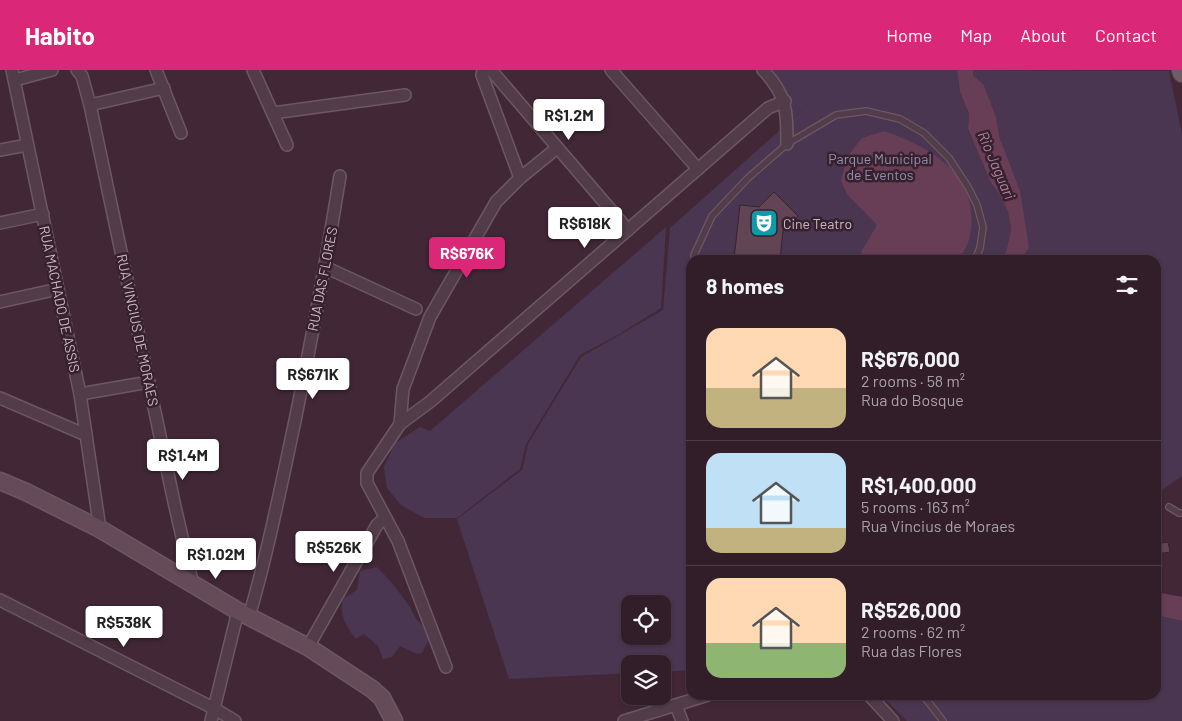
<!DOCTYPE html>
<meta charset="utf-8">
<style>
body{margin:0;font-family:Barlow,sans-serif;background:#3d2b35;color:#f1f3f6;height:100vh;display:flex;flex-direction:column;font-size:19px;white-space:nowrap}
*{box-sizing:border-box;margin:0}
p{font-size:16px;color:#a8a2a8}
.icon{flex:none;width:28px;height:28px;fill:none;stroke:currentColor;stroke-width:2;stroke-linecap:round;stroke-linejoin:round}
.map{position:relative;flex:1;overflow:hidden}
.side{position:absolute;left:686px;top:185px;width:475px;height:445px;display:flex;flex-direction:column;background:#321e29;border-radius:15px;box-shadow:0 1px 4px #0004,0 0 0 1px #4d3c46}
.side>*{flex:none}
.buttons{position:absolute;left:621px;top:525px;display:grid;gap:10px}
.buttons a{display:grid;place-items:center;width:50px;height:50px;border-radius:10px;background:#321e29;box-shadow:0 1px 4px #0004,0 0 0 1px #4d3c46;font-size:25px}
.price{position:absolute;translate:-50% -42px;padding:0 11px;border-radius:5px;background:#fff;color:#222;font-size:16px;line-height:32px;filter:drop-shadow(0 1px 2px #0008)}
.price::after{content:'';position:absolute;left:50%;top:30px;width:15px;height:11px;margin-left:-8px;background:inherit;clip-path:polygon(0 0,100% 0,50% 100%)}
.price.active{background:#db2777;color:#fff}
ul{padding:0;list-style:none}
li{display:flex;align-items:center;gap:15px;height:125px;padding:0 20px}
li+li{border-top:1px solid #4d3c46}
li span{display:grid;place-items:center;flex:none;width:140px;height:100px;border-radius:15px;color:#555}
li>.icon{margin-inline-start:auto}
span .icon{width:60px;height:60px;fill:#fffc;stroke-width:1}
li b{font-size:21px}
h2{display:flex;justify-content:space-between;align-items:center;height:60px;padding:0 20px;font-size:21px}
header{display:flex;align-items:center;gap:30px;box-sizing:border-box;height:70px;padding:0 25px;background:#db2777;color:#fff}
header strong{font-size:24px}
nav{display:flex;gap:28px;margin-inline-start:auto;font-size:18px}
.map>svg:first-child{display:block}
</style>
<header>
<strong>Habito</strong>
<nav><a>Home</a><a>Map</a><a>About</a><a>Contact</a></nav>
</header>
<div class="map">
<svg width="1182" height="651" viewBox="0 0 1182 651">
<rect width="100%" height="100%" fill="#422837"/>
<g fill="#4a3651" fill-rule="evenodd">
<path d="M773,0H957L960,22L969,44L968,60L991,113L1000,125L1008,142L1011,159L1007,178L1002,190H691V600L663,602L662,594H630V603L509,609L457,449L522,400L528,374L581,287L663,240L670,158L815,29L792,50C789,30 784,16 773,0ZM630,534H662V566H630Z"/>
<path d="M973,0L1169,1L1182,64V406L1156,424V190H1022L1029,177L1000,69L996,47L984,15L973,5Z"/>
<path d="M666,157L661,238L618,265L580,285L526,374L520,399L457,448H424L401,435L387,418L384,397L395,373L420,357L430,361Z"/>
<path d="M377,497L392,513L410,537L416,549L429,563L428,571L422,583L417,584L400,576L392,587L383,589L378,576L364,564L356,569C346,556 338,544 344,528L357,520L360,501Z"/>
<path d="M1156,545L1182,551V651H907L881,625H1156Z"/>
</g>
<g fill="#683d56">
<path d="M957,0H973V5L984,15L996,47L1000,69L1020,121L1029,177L1022,190H1002L1007,178L1011,159L1008,142L1000,125L991,113L968,59L969,44L960,22Z"/>
<path d="M884,61C933,78 981,106 970,165C969,174 963,182 959,190H861V182L877,155L847,124L841,111L847,87L862,68Z"/>
<path d="M1156,522L1182,527V551L1156,545Z"/>
</g>
<g fill="#624555" stroke="#392330">
<path d="M774,122L798,146L783,160L780,190L734,189L740,135L759,137Z"/>
<path d="M1168,472L1170,482L1156,484V474Z"/>
</g>
<g fill="none" stroke-linecap="round" stroke-linejoin="round">
<g stroke="#6c5863" stroke-width="8">
<g id="lane">
<path d="M694,190V185L712,146L748,108L787,74L836,45L866,41L900,49L924,63L949,88L968,117L977,135L983,157L980,178L975,190"/>
<path d="M1169,437L1179,443H1182"/>
<path d="M923,625L943,651"/>
</g>
</g>
<g stroke="#6c5863" stroke-width="14">
<g id="street">
<path d="M12,0L80,324L100,459"/>
<path d="M77,0L82,6L90,35L174,432L193,515"/>
<path d="M156,0L181,63"/>
<path d="M253,0L287,75"/>
<path d="M483,0L482,5L520,108"/>
<path d="M491,0L628,160"/>
<path d="M611,0L698,99"/>
<path d="M763,0C787,25 787,41 787,74"/>
<path d="M15,10L52,0"/>
<path d="M90,35L164,18"/>
<path d="M273,43L405,25"/>
<path d="M0,80L27,75"/>
<path d="M0,153L43,144"/>
<path d="M325,197L416,239"/>
<path d="M0,232L58,219"/>
<path d="M80,324L149,312"/>
<path d="M0,328L86,365"/>
<path d="M400,354L403,319L430,247L496,132L520,108L557,78"/>
<path d="M0,530L215,639L235,651"/>
<path d="M249,546C264,498 274,448 285,398C306,301 324,204 340,106"/>
<path d="M308,577L377,455L385,448"/>
<path d="M446,597L398,471L367,413V403L400,354L431,331L768,38L785,31"/>
<path d="M869,625L893,651"/>
<path d="M676,635L682,651"/>
<path d="M211,651L238,541"/>
<path d="M624,651L708,625"/>
</g>
</g>
<g stroke="#6c5863" stroke-width="19">
<path id="secondary" d="M0,411L26,422L100,459L238,541L308,577L372,619L382,628L394,651"/>
</g>
<g stroke="#5b4652" stroke-width="20">
<path id="primary" d="M1181,0L1182,3"/>
</g>
<use href="#lane" stroke="#523c49" stroke-width="5.5"/>
<use href="#street" stroke="#523c49" stroke-width="11"/>
<use href="#secondary" stroke="#654b58" stroke-width="16"/>
<use href="#primary" stroke="#725b68" stroke-width="18"/>
</g>
<defs>
<g id="theatre-square" transform="scale(1.4375)"><rect x="-9" y="-9" width="18" height="18" rx="4" fill="#0f9aa8" stroke="#37212e"/><path d="M-5-5.5Q0-4 5-5.5V0Q5 5 0 6Q-5 5-5 0ZM-3.3-2.5H-1v1.5H-3.3ZM1-2.5H3.3v1.5H1ZM-2.8 1Q0 5.5 2.8 1Z" fill="#fff"/></g>
</defs>
<g fill-rule="evenodd">
<use href="#theatre-square" x="764" y="153"/>
</g>
<g text-anchor="middle" dominant-baseline="central" stroke-width="5" stroke-linejoin="round" paint-order="stroke">
<g font-size="14" fill="#918eaf" stroke="#37212e">
<text x="880" y="88">Parque Municipal<tspan x="880" dy="16">de Eventos</tspan></text>
</g>
<g font-size="14" fill="#ccbac3" stroke="#37212e" text-anchor="start">
<text x="783" y="153">Cine Teatro</text>
</g>
<g font-size="14" fill="#ccbac3" stroke="#37212e">
<text transform="translate(322 209) rotate(-79)">RUA DAS FLORES</text>
<text transform="translate(60 229) rotate(78)">RUA MACHADO DE ASSIS</text>
<text transform="translate(138 260) rotate(78)">RUA VINCIUS DE MORAES</text>
</g>
<g font-size="15" font-style="italic" fill="#b2839e" stroke="#37212e">
<text transform="translate(997 95) rotate(67)">Rio Jaguari</text>
</g>
</g>
</svg>
<div class="buttons">
<a><svg class="icon" aria-label="locate" viewBox="0 0 24 24"><circle cx="12" cy="12" r="6"/><path d="M12 2v4M12 18v4M2 12h4M18 12h4"/></svg></a>
<a><svg class="icon" aria-label="layers" viewBox="0 0 24 24"><path d="M12 4l9 5-9 5-9-5zM3 14l9 5 9-5"/></svg></a>
</div>
<b class="price" style="left:569px;top:71px">R$1.2M</b>
<b class="price" style="left:585px;top:179px">R$618K</b>
<b class="price active" style="left:467px;top:209px">R$676K</b>
<b class="price" style="left:313px;top:330px">R$671K</b>
<b class="price" style="left:183px;top:411px">R$1.4M</b>
<b class="price" style="left:334px;top:503px">R$526K</b>
<b class="price" style="left:216px;top:510px">R$1.02M</b>
<b class="price" style="left:124px;top:578px">R$538K</b>
<section class="side">
<h2>8 homes<svg class="icon" aria-label="filters" viewBox="0 0 24 24"><path d="M4 7h16M4 17h16"/><circle cx="9" cy="7" r="2"/><circle cx="15" cy="17" r="2"/></svg></h2>
<ul>
<li><span style="background:linear-gradient(#ffd9b3 60%,#c2b280 0)"><svg class="icon" aria-label="home" viewBox="0 0 24 24"><path d="M3 11l9-7 9 7M6 9v11h12V9"/></svg></span><div><b>R$676,000</b><p>2 rooms · 58 m²</p><p>Rua do Bosque</p></div></li>
<li><span style="background:linear-gradient(#bfe0f5 75%,#c2b280 0)"><svg class="icon" aria-label="home" viewBox="0 0 24 24"><path d="M3 11l9-7 9 7M6 9v11h12V9"/></svg></span><div><b>R$1,400,000</b><p>5 rooms · 163 m²</p><p>Rua Vincius de Moraes</p></div></li>
<li><span style="background:linear-gradient(#ffd9b3 65%,#8fb573 0)"><svg class="icon" aria-label="home" viewBox="0 0 24 24"><path d="M3 11l9-7 9 7M6 9v11h12V9"/></svg></span><div><b>R$526,000</b><p>2 rooms · 62 m²</p><p>Rua das Flores</p></div></li>
</ul>
</section>
</div>
